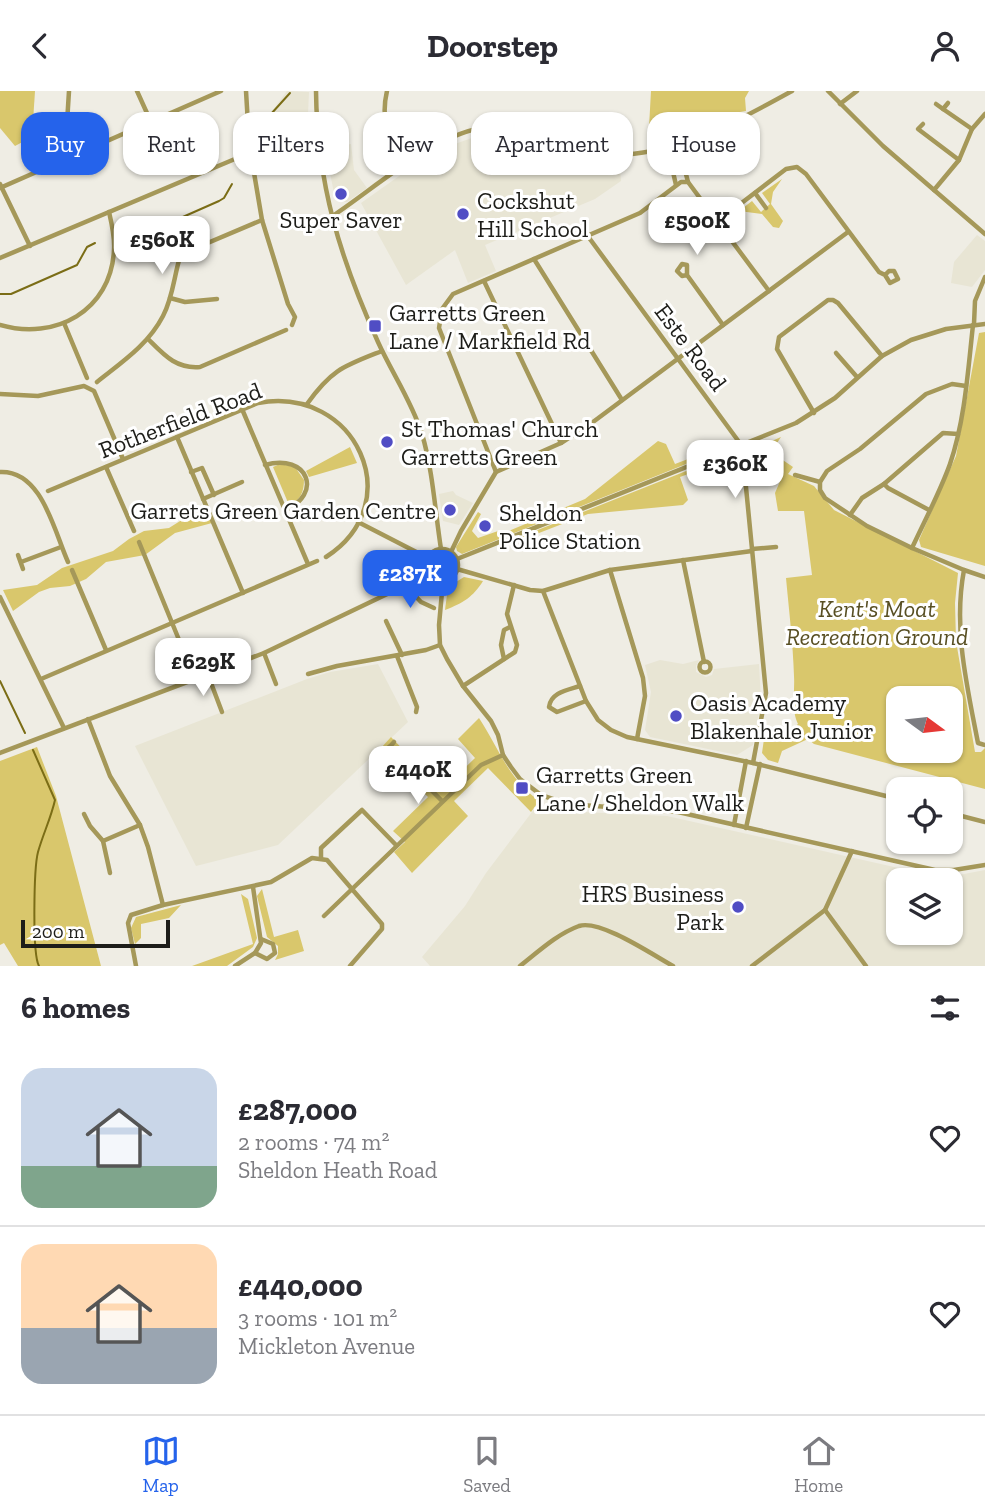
<!DOCTYPE html>
<meta charset="utf-8">
<style>
body{margin:0;font-family:"Zilla Slab",serif;background:#f7f7f7;color:#2b2b33;height:100vh;display:flex;flex-direction:column;font-size:26px;white-space:nowrap}
*{box-sizing:border-box;margin:0}
p{font-size:23px;color:#7c7c81}
.icon{flex:none;width:38px;height:38px;fill:none;stroke:currentColor;stroke-width:2;stroke-linecap:round;stroke-linejoin:round}
.map{position:relative;height:875px;overflow:hidden}
.side{display:flex;flex-direction:column;background:#fff;flex:1}
.side>*{flex:none}
.guide{position:absolute;left:21px;top:21px;width:943px;height:63px;display:flex;gap:14px}
.needle{width:46px;rotate:105deg}
.tools{position:absolute;left:886px;top:595px;display:grid;gap:14px}
.tools a{display:grid;place-items:center;width:77px;height:77px;border-radius:14px;background:#fff;box-shadow:0 2px 5px #0004;font-size:35px}
.scale{position:absolute;left:21px;bottom:18px;width:149px;box-sizing:border-box;padding-left:7px;border:4px solid #1d1d19;border-top:0;font-size:19px;line-height:24px;white-space:nowrap;color:#1d1d19;-webkit-text-stroke:5px #fff;paint-order:stroke}
.price{position:absolute;translate:-50% -60px;padding:0 16px;border-radius:14px;background:#fff;color:#222;font-size:23px;line-height:46px;filter:drop-shadow(0 2px 4px #0008)}
.price::after{content:'';position:absolute;left:50%;top:42px;width:21px;height:16px;margin-left:-10px;background:inherit;clip-path:polygon(0 0,100% 0,50% 100%)}
.price.current{background:#2563eb;color:#fff}
ul{padding:0;list-style:none}
li{display:flex;align-items:center;gap:21px;height:175px;padding:0 21px}
li+li{border-top:2px solid #e1e1e2}
li span{display:grid;place-items:center;flex:none;width:196px;height:140px;border-radius:21px;color:#555}
li>.icon{margin-inline-start:auto}
span .icon{width:84px;height:84px;fill:#fffc;stroke-width:1}
li b{font-size:30px}
h2{display:flex;justify-content:space-between;align-items:center;height:84px;padding:0 21px;font-size:30px}
.tag{padding:0 24px;border-radius:21px;background:#fff;box-shadow:0 2px 5px #0004;font-size:24px;line-height:63px}
.tag.current{background:#2563eb;color:#fff}
header{display:flex;justify-content:space-between;align-items:center;height:91px;padding:0 21px;background:#fff;font-size:32px;font-weight:700}
.tab-bar{display:flex;justify-content:space-around;align-items:center;height:98px;border-top:2px solid #e1e1e2;background:#fff;font-size:19px;color:#7c7c81}
.tab-bar a{display:grid;justify-items:center;gap:4px}
.tab-bar .current{color:#2563eb}
.map>svg:first-child{display:block}
</style>
<header><svg class="icon" aria-label="back" viewBox="0 0 24 24"><path d="M15 5l-7 7 7 7"/></svg>Doorstep<svg class="icon" aria-label="person" viewBox="0 0 24 24"><circle cx="12" cy="8" r="4"/><path d="M4 21q1-7 8-7t8 7"/></svg></header>
<div class="map">
<svg width="985" height="875" viewBox="0 0 985 875">
<rect width="100%" height="100%" fill="#efede4"/>
<g fill="#e8e5d4" fill-rule="evenodd">
<path d="M287,0L309,1L308,23L306,29L285,39L273,30L270,23Z"/>
<path d="M480,44H514L568,58L620,78L621,90L595,108L485,154L496,180L468,192L455,159L406,194L361,112L433,61L435,63L441,58Z"/>
<path d="M351,53L354,79L367,97L347,111H342L335,107L325,57Z"/>
<path d="M977,144L985,150V179L972,196L951,192L954,171Z"/>
<path d="M453,400L456,404L473,412L459,434L443,430L439,403Z"/>
<path d="M660,569L683,573L699,569L696,575V581L706,586L712,584L714,578L759,573L761,610L753,654L737,664L650,646L645,639L651,601L645,574Z"/>
<path d="M378,573L408,631L278,754L196,775L135,655L307,588L330,581Z"/>
<path d="M538,713L583,721L667,725L943,787L985,779V875H430L422,866L465,815L486,782ZM898,789H950V842H898Z"/>
</g>
<g fill="#d9c76c" fill-rule="evenodd">
<path d="M0,0H35L32,46L15,55L0,37Z"/>
<path d="M651,0H749L745,7L746,20L649,36Z"/>
<path d="M782,88L773,101L771,113L783,130L779,137L773,136L762,123L739,120L752,110L761,121L770,113L762,102Z"/>
<path d="M985,241V475L921,456L919,449L956,365L979,242Z"/>
<path d="M781,346L771,361L793,376L788,383L814,395L834,419L958,482L955,512L956,550L975,661H981L985,657V698L814,653L808,648L782,660L778,672L768,669L762,662L764,648L773,651L779,649L778,647L798,633C791,619 795,601 794,585C793,552 789,520 786,487L812,484L804,420H778L775,402L781,388L761,375L751,389L749,368L751,359ZM898,607H950V660H898Z"/>
<path d="M658,350L666,353L675,373L727,353L726,357L462,463L457,460L456,456L478,421L481,423L472,440L478,447L498,440L499,443L506,441L585,408Z"/>
<path d="M350,356L357,372L309,386L306,380Z"/>
<path d="M729,363H733L739,368V378L724,370L680,386L688,409L683,414L588,423L500,457V454Z"/>
<path d="M280,373L295,376L304,389C304,401 300,410 289,414L273,376Z"/>
<path d="M204,415L212,432L175,442L145,464L106,471L86,488L70,495L50,497L39,501L13,520L3,499L37,494L62,477L113,460L129,448L144,440L169,437Z"/>
<path d="M464,486L483,490C473,506 463,512 445,519L448,496Z"/>
<path d="M479,627C501,661 506,684 539,710L531,721L488,677L454,710L468,725L412,782L394,761L405,751L393,740L428,706L380,658L391,646L442,699L475,667L458,648Z"/>
<path d="M37,656L56,705L101,875H18L4,852L0,854V670Z"/>
<path d="M262,798L274,846L298,839L304,860L275,869L278,863V855L267,846L257,805Z"/>
<path d="M241,803L248,808L257,847L253,856L227,875H192L253,853Z"/>
<path d="M181,814L169,827L141,833V847L135,853L131,837L136,826Z"/>
</g>
<g fill="none" stroke-linecap="round" stroke-linejoin="round">
<g stroke="#7b6d16" stroke-width="2">
<path d="M271,23L290,2"/>
<path d="M133,148L219,110L224,107L232,93"/>
<path d="M0,203H11L77,174L87,156L95,152"/>
<path d="M0,590L25,642"/>
<path d="M33,659L55,709C51,727 43,743 38,761C34,776 32,863 39,875"/>
</g>
<g stroke="#a59859" stroke-width="4.5">
<path d="M69,0L67,32L74,64"/>
<path d="M137,0L151,31"/>
<path d="M246,0L249,50"/>
<path d="M316,0C317,93 340,167 378,251C392,282 412,311 422,343C433,380 435,420 441,458"/>
<path d="M387,0C380,29 389,51 404,76"/>
<path d="M828,0L883,55L985,143"/>
<path d="M948,12L943,18L972,38"/>
<path d="M840,13L857,0"/>
<path d="M936,13L943,18"/>
<path d="M923,33L918,38L959,69"/>
<path d="M678,52L688,91"/>
<path d="M667,55L676,94"/>
<path d="M259,56L317,32"/>
<path d="M242,65L241,59L246,51H254L259,56"/>
<path d="M252,70L262,129L288,213L295,226L292,234"/>
<path d="M252,70L258,66L259,56"/>
<path d="M0,93L30,155"/>
<path d="M0,97L221,0"/>
<path d="M934,99L959,69L972,38L985,23"/>
<path d="M755,102L766,117"/>
<path d="M331,126C374,98 436,41 488,36C523,33 553,52 586,60C653,77 734,32 792,0"/>
<path d="M718,130L786,78L797,76L806,83L879,181L885,184L889,180H894L898,188L890,192L885,184"/>
<path d="M587,144L742,355L766,602L753,672"/>
<path d="M0,167L242,65"/>
<path d="M534,168L622,309"/>
<path d="M687,184L682,185L677,180L682,173L687,174V184L723,234"/>
<path d="M484,190L561,352"/>
<path d="M170,207L185,211L217,208"/>
<path d="M64,232L87,287"/>
<path d="M974,233L975,210L985,186"/>
<path d="M0,234C55,250 111,220 114,159C115,146 112,134 109,121"/>
<path d="M973,234C968,279 965,329 950,373C940,401 925,429 912,457L964,479L985,486"/>
<path d="M148,248C164,264 176,278 200,276L286,239"/>
<path d="M836,262L857,286"/>
<path d="M97,291C122,271 148,254 163,225C173,206 174,185 180,166L184,162L262,129"/>
<path d="M0,303L38,305L84,295L94,300L123,368"/>
<path d="M307,313C332,278 344,275 382,260"/>
<path d="M242,318L308,473"/>
<path d="M814,322L777,258L779,246L828,209H833L838,212L882,265"/>
<path d="M177,346L243,502"/>
<path d="M265,374C308,362 324,403 284,420"/>
<path d="M106,376L134,440"/>
<path d="M0,381C42,379 54,440 68,471"/>
<path d="M191,381L202,377L214,404"/>
<path d="M496,381L439,237L442,218L453,203L640,122L681,91H688L769,200"/>
<path d="M795,384L820,391"/>
<path d="M884,393L888,397L929,419"/>
<path d="M48,400L258,312C356,294 410,412 326,466"/>
<path d="M203,408L242,391"/>
<path d="M850,424L862,407L884,393L943,342L958,343"/>
<path d="M358,431L428,467"/>
<path d="M139,451L195,588"/>
<path d="M912,457L867,435L825,407L820,399V391L827,380L860,358L926,303L952,293L966,295"/>
<path d="M752,458L776,456"/>
<circle cx="442" cy="474" r="16"/>
<path d="M451,461L461,440L496,381L561,352L593,331L848,141"/>
<path d="M18,464L23,478"/>
<path d="M457,468L796,332L835,307L882,265L911,249L946,238L985,233"/>
<path d="M683,469L704,571"/>
<path d="M21,471L61,456"/>
<path d="M457,478L530,499L543,500L610,479L752,460"/>
<path d="M72,479L106,559"/>
<path d="M610,479L643,587L645,605L637,648"/>
<path d="M964,479C953,537 967,595 978,652L985,654"/>
<path d="M443,490L439,534L440,554L447,568L463,595L491,630L498,644L503,664L511,676L520,688L541,704L567,713L678,721L935,779H954L985,774"/>
<path d="M404,493L421,511L434,517"/>
<path d="M543,500L586,610L598,629L611,639L627,646L753,672L898,708"/>
<path d="M0,506L64,637"/>
<path d="M386,530L402,564"/>
<path d="M264,562L276,593"/>
<path d="M397,565L417,616L416,621"/>
<path d="M504,568L501,554L504,539L510,536"/>
<circle cx="705" cy="576" r="5.5"/>
<path d="M308,583L337,575L426,559L440,554"/>
<path d="M208,584L222,621"/>
<path d="M41,588L317,470"/>
<path d="M463,595L515,561L517,554L507,523L514,494"/>
<path d="M580,595C568,599 551,601 549,616L557,621L586,610"/>
<path d="M88,628L110,685L140,734L148,756L163,814"/>
<path d="M389,656L442,710"/>
<path d="M385,661L394,651"/>
<path d="M0,662L264,562L429,483"/>
<path d="M950,722L985,731"/>
<path d="M84,723L90,735L103,750L110,782"/>
<path d="M734,734L746,670"/>
<path d="M746,737L760,673"/>
<path d="M103,750L140,734"/>
<path d="M321,767V757L362,719L396,754"/>
<path d="M825,819L866,875"/>
<path d="M324,825L481,674L503,664"/>
<path d="M255,862L267,868L275,862L273,853L261,848"/>
<path d="M136,875L128,832L131,824L163,814L271,791L312,767L327,769L382,833V838L350,875"/>
<path d="M235,875L255,862L261,852L253,796"/>
<path d="M520,875C538,861 557,843 579,835C600,828 653,864 673,875"/>
<path d="M752,875L825,819L852,760"/>
</g>
</g>
<g fill="#504dc4" stroke="#fff" stroke-width="2.5">
<circle cx="341" cy="103" r="7"/>
<circle cx="463" cy="123" r="7"/>
<rect x="368" y="228" width="14" height="14" rx="3.5"/>
<circle cx="387" cy="351" r="7"/>
<circle cx="450" cy="419" r="7"/>
<circle cx="485" cy="435" r="7"/>
<circle cx="676" cy="625" r="7"/>
<rect x="515" y="690" width="14" height="14" rx="3.5"/>
<circle cx="738" cy="816" r="7"/>
</g>
<g text-anchor="middle" dominant-baseline="central" stroke-width="6" stroke-linejoin="round" paint-order="stroke">
<g font-size="24" fill="#1d1d19" stroke="#fff" text-anchor="start">
<text x="477" y="109">Cockshut<tspan x="477" dy="28">Hill School</tspan></text>
<text x="341" y="128" text-anchor="middle">Super Saver</text>
<text x="389" y="221">Garretts Green<tspan x="389" dy="28">Lane / Markfield Rd</tspan></text>
<text x="401" y="337">St Thomas' Church<tspan x="401" dy="28">Garretts Green</tspan></text>
<text x="436" y="419" text-anchor="end">Garrets Green Garden Centre</text>
<text x="499" y="421">Sheldon<tspan x="499" dy="28">Police Station</tspan></text>
<text x="690" y="611">Oasis Academy<tspan x="690" dy="28">Blakenhale Junior</tspan></text>
<text x="536" y="683">Garretts Green<tspan x="536" dy="28">Lane / Sheldon Walk</tspan></text>
<text x="724" y="802" text-anchor="end">HRS Business<tspan x="724" dy="28">Park</tspan></text>
</g>
<g font-size="24" fill="#1d1d19" stroke="#fff">
<text transform="translate(691 256) rotate(53)">Este Road</text>
<text transform="translate(180 329) rotate(-21)">Rotherfield Road</text>
</g>
<g font-size="24" font-style="italic" fill="#584f23" stroke="#fff">
<text x="877" y="517">Kent's Moat<tspan x="877" dy="28">Recreation Ground</tspan></text>
</g>
</g>
</svg>
<div class="tools">
<a><svg class="needle" viewBox="-14 -14 28 28"><path d="M0-13l5 13h-10z" fill="#e53935"/><path d="M0 13l5-13h-10z" fill="#7c7c81"/></svg></a>
<a><svg class="icon" aria-label="locate" viewBox="0 0 24 24"><circle cx="12" cy="12" r="6"/><path d="M12 2v4M12 18v4M2 12h4M18 12h4"/></svg></a>
<a><svg class="icon" aria-label="layers" viewBox="0 0 24 24"><path d="M12 4l9 5-9 5-9-5zM3 14l9 5 9-5"/></svg></a>
</div>
<div class="scale">200 m</div>
<b class="price" style="left:697px;top:166px">£500K</b>
<b class="price" style="left:162px;top:185px">£560K</b>
<b class="price" style="left:735px;top:409px">£360K</b>
<b class="price current" style="left:410px;top:519px">£287K</b>
<b class="price" style="left:203px;top:607px">£629K</b>
<b class="price" style="left:418px;top:715px">£440K</b>
<div class="guide">
<a class="tag current">Buy</a>
<a class="tag">Rent</a>
<a class="tag">Filters</a>
<a class="tag">New</a>
<a class="tag">Apartment</a>
<a class="tag">House</a>
</div>
</div>
<section class="side">
<h2>6 homes<svg class="icon" aria-label="filters" viewBox="0 0 24 24"><path d="M4 7h16M4 17h16"/><circle cx="9" cy="7" r="2"/><circle cx="15" cy="17" r="2"/></svg></h2>
<ul>
<li><span style="background:linear-gradient(#c9d6e8 70%,#7fa58c 0)"><svg class="icon" aria-label="home" viewBox="0 0 24 24"><path d="M3 11l9-7 9 7M6 9v11h12V9"/></svg></span><div><b>£287,000</b><p>2 rooms · 74 m²</p><p>Sheldon Heath Road</p></div><svg class="icon" aria-label="heart" viewBox="0 0 24 24"><path d="M12 20l-8-8c-3-5 5-10 8-4 3-6 11-1 8 4z"/></svg></li>
<li><span style="background:linear-gradient(#ffd9b3 60%,#9aa5b1 0)"><svg class="icon" aria-label="home" viewBox="0 0 24 24"><path d="M3 11l9-7 9 7M6 9v11h12V9"/></svg></span><div><b>£440,000</b><p>3 rooms · 101 m²</p><p>Mickleton Avenue</p></div><svg class="icon" aria-label="heart" viewBox="0 0 24 24"><path d="M12 20l-8-8c-3-5 5-10 8-4 3-6 11-1 8 4z"/></svg></li>
</ul>
</section>
<nav class="tab-bar">
<a class="current"><svg class="icon" aria-label="map" viewBox="0 0 24 24"><path d="M3 6l6-2 6 2 6-2v14l-6 2-6-2-6 2zM9 4v14M15 6v14"/></svg>Map</a>
<a><svg class="icon" aria-label="saved" viewBox="0 0 24 24"><path d="M7 4h10v16l-5-4-5 4z"/></svg>Saved</a>
<a><svg class="icon" aria-label="home" viewBox="0 0 24 24"><path d="M3 11l9-7 9 7M6 9v11h12V9"/></svg>Home</a>
</nav>
